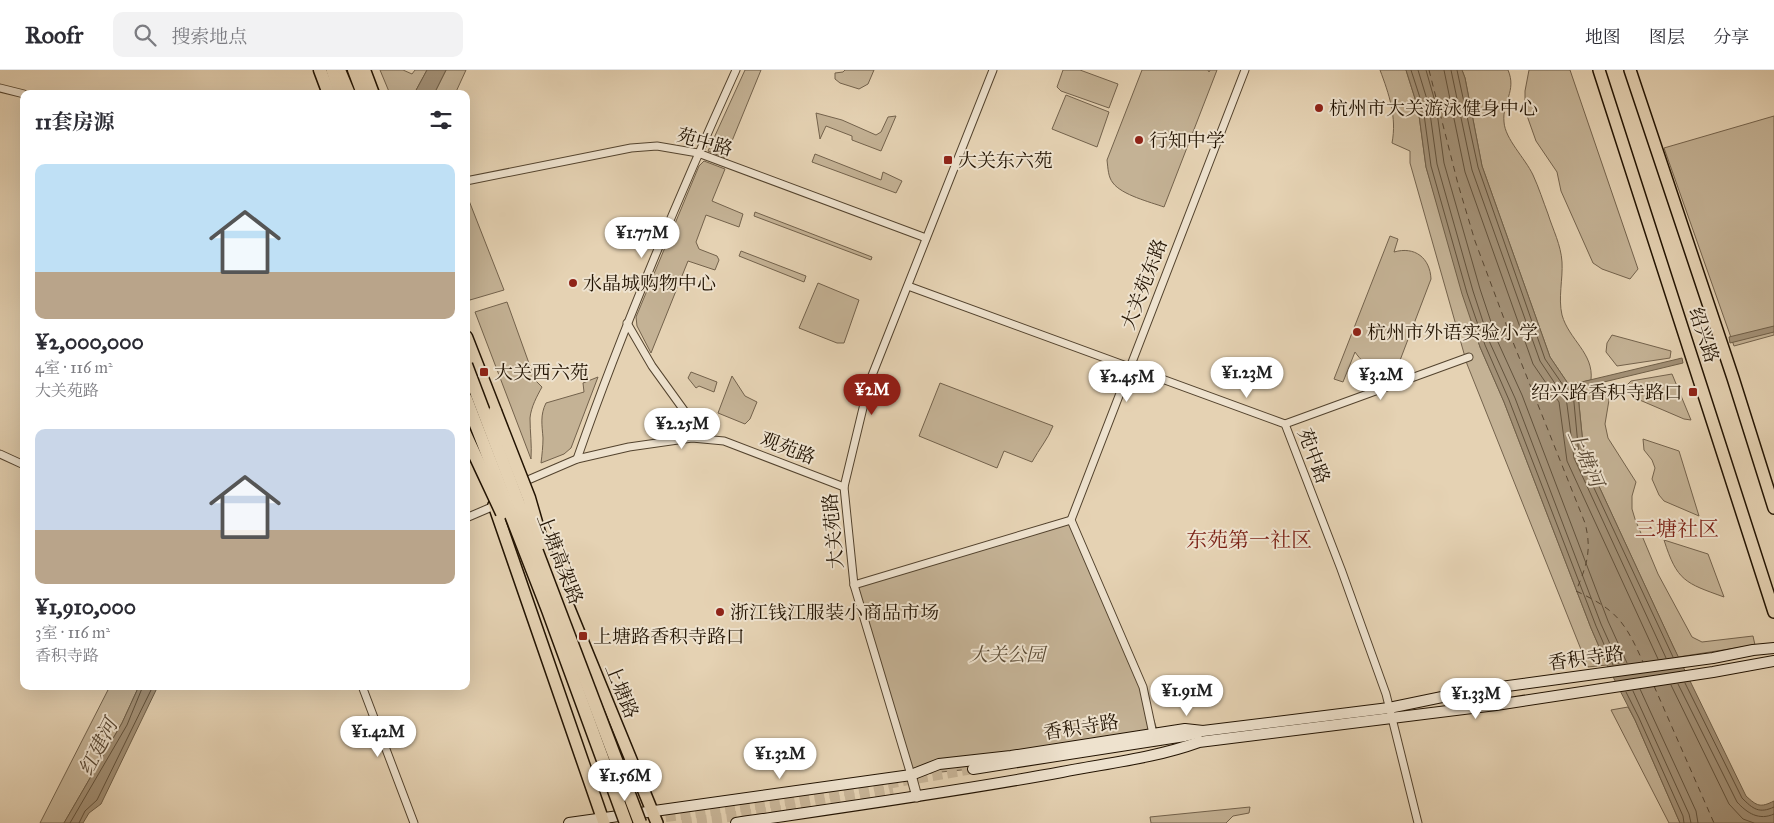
<!DOCTYPE html>
<html lang="zh">
<meta charset="utf-8">
<style>
body{margin:0;font-family:"IM FELL Great Primer","Noto Serif SC",serif;background:#f2f2f3;color:#2b2b33;height:100vh;display:flex;flex-direction:column;font-size:19px;white-space:nowrap}
*{box-sizing:border-box;margin:0}
p{font-size:16px;color:#7c7c81}
.icon{flex:none;width:28px;height:28px;fill:none;stroke:currentColor;stroke-width:2;stroke-linecap:round;stroke-linejoin:round}
.map{position:relative;flex:1;overflow:hidden}
.drawer{position:absolute;left:20px;top:20px;width:450px;height:600px;display:flex;flex-direction:column;background:#fff;border-radius:10px;box-shadow:0 5px 20px #0002}
.drawer>*{flex:none}
.price{position:absolute;translate:-50% -42px;padding:0 11px;border-radius:18px;background:#fff;color:#222;font-size:16px;line-height:32px;filter:drop-shadow(0 1px 2px #0008)}
.price::after{content:'';position:absolute;left:50%;top:30px;width:15px;height:11px;margin-left:-8px;background:inherit;clip-path:polygon(0 0,100% 0,50% 100%)}
.price.current{background:#8f2418;color:#fff}
ul{padding:0;list-style:none}
li{display:grid;align-content:center;gap:10px;height:265px;padding:0 15px}
li span{display:grid;place-items:center;height:155px;border-radius:10px;color:#555}
li>.icon{margin-inline-start:auto}
span .icon{width:90px;height:90px;fill:#fffc;stroke-width:1}
li b{font-size:21px}
h2{display:flex;justify-content:space-between;align-items:center;height:60px;padding:0 15px;font-size:21px}
header{display:flex;align-items:center;gap:30px;box-sizing:border-box;height:70px;padding:0 25px;background:#fff;border-bottom:1px solid #e1e1e2}
header strong{font-size:24px}
nav{display:flex;gap:28px;margin-inline-start:auto;font-size:18px}
.search{width:350px;height:45px;background:#f2f2f3;display:flex;align-items:center;gap:12px;box-sizing:border-box;padding:0 18px;border-radius:10px;color:#7c7c81;font-size:19px}
.map>svg:first-child{display:block}
</style>
<header>
<strong>Roofr</strong>
<div class="search"><svg class="icon" aria-label="search" viewBox="0 0 24 24"><circle cx="10" cy="10" r="6"/><path d="M15 15l6 6"/></svg>搜索地点</div>
<nav><a>地图</a><a>图层</a><a>分享</a></nav>
</header>
<div class="map">
<svg width="1774" height="753" viewBox="0 0 1774 753">
<rect width="100%" height="100%" fill="#e5d2b3"/>
<filter id="stains"><feTurbulence type="fractalNoise" baseFrequency=".004" numOctaves="4"/><feColorMatrix values="0 0 0 0 .2 0 0 0 0 .09 0 0 0 0 .02 0 0 0 .5 -.17"/></filter>
<radialGradient id="worn" r=".72"><stop offset=".6" stop-color="#630" stop-opacity="0"/><stop offset="1" stop-color="#630" stop-opacity=".3"/></radialGradient>
<g fill="#c4b295" stroke="#73624c">
<path d="M380,0H403L412,4L415,0H427L414,24H390Z"/>
<path d="M446,0H466L455,24H434Z"/>
<path d="M745,0H761L725,88L708,81Z"/>
<path d="M845,0H874L868,14L859,19L840,13L835,9V3L843,2Z"/>
<path d="M1063,0H1080L1118,14L1109,38L1061,21L1057,17Z"/>
<path d="M1142,0H1208L1209,2L1210,0H1217L1164,137C1150,132 1122,125 1113,113C1108,107 1108,98 1107,90Z"/>
<path d="M1380,0H1406L1418,38L1426,97L1480,277L1504,332L1591,558L1607,595L1588,597L1467,294L1410,93V81L1392,73C1397,47 1389,24 1380,0Z"/>
<path d="M1462,0H1508C1517,21 1502,32 1504,52C1505,69 1525,88 1533,105C1539,118 1543,131 1548,144C1553,160 1561,175 1562,192C1563,209 1558,228 1562,245C1569,270 1594,283 1591,310L1569,315L1550,287L1482,96L1465,8Z"/>
<path d="M1529,0H1570L1638,199L1630,209L1602,199L1593,193L1561,121L1557,102L1536,71L1525,40V21Z"/>
<path d="M1066,25L1109,42L1097,77L1052,59Z"/>
<path d="M816,43L842,50L876,65L881,62L888,47L896,46L881,81L852,70V66L826,56L820,69Z"/>
<path d="M1774,46V265L1734,276L1664,78Z"/>
<path d="M815,84L881,110L883,102L902,111L896,123L812,92Z"/>
<path d="M704,91L725,99L712,131L743,144L739,157L706,145L696,172L699,179L717,186L719,190L715,200L688,191L651,283L637,256L636,247L699,96Z"/>
<path d="M466,123L504,220L470,230L466,221Z"/>
<path d="M755,142L872,187L871,190L754,146Z"/>
<path d="M1390,166L1398,169L1394,182C1415,176 1430,188 1431,209L1399,293C1383,308 1366,298 1355,282L1343,312L1334,309Z"/>
<path d="M741,181L806,206L804,212L739,186Z"/>
<path d="M818,213L859,230L844,273H837L799,258Z"/>
<path d="M507,232L535,310L542,317C537,326 531,337 530,348C530,362 532,375 531,389L475,242Z"/>
<path d="M1612,265L1671,281L1670,288L1617,296L1606,282L1607,273Z"/>
<path d="M691,302L717,312L714,322L699,316L696,318L688,308Z"/>
<path d="M1672,304L1691,350L1684,349L1635,328L1629,323L1627,315L1631,311Z"/>
<path d="M732,306L745,326L757,332L750,349L745,354L718,343Z"/>
<path d="M598,307L571,378L564,384L541,393C542,385 543,376 543,368C542,355 540,345 546,333L584,322L583,313Z"/>
<path d="M1602,312L1609,330L1605,354L1608,368L1636,412L1632,426V439L1635,449L1658,504L1692,567L1702,572L1753,566L1755,575L1678,587L1584,384L1578,324L1583,317Z"/>
<path d="M940,313L1053,356C1048,369 1039,379 1032,392L1004,381L997,398L919,366Z"/>
<path d="M1643,369L1679,381L1699,446L1664,431L1659,425L1652,409L1655,398L1652,390L1644,380Z"/>
<path d="M1071,450L1143,617L1162,675L1011,695L911,705L854,515Z"/>
<path d="M1664,470L1708,484L1724,527C1685,513 1677,511 1664,470Z"/>
<path d="M110,616H139L122,653L64,753H40Z"/>
<path d="M1628,637L1635,650L1680,753H1669L1611,640Z"/>
<path d="M1250,737L1249,743L1233,746L1226,753H1151L1150,747Z"/>
</g>
<g fill="#a39177" stroke="#6f5f48">
<path d="M427,0H446L434,24H414Z"/>
<path d="M1406,0H1462L1465,8L1482,96L1550,287L1569,315L1682,288L1683,293L1583,317L1578,325L1584,384L1673,576L1746,726C1757,736 1760,738 1774,731V753H1680L1635,650L1607,595L1591,558L1504,332L1480,277L1462,224L1426,97L1418,38Z"/>
<path d="M1774,256V262L1730,273L1729,267Z"/>
<path d="M139,616H158L101,734L89,743L83,753H64L122,653Z"/>
</g>
<g fill="none" stroke-linecap="round" stroke-linejoin="round">
<g stroke="#62523c" stroke-width="1">
<path d="M1411,0L1423,37L1431,96L1467,223L1485,275L1509,330L1596,556L1613,595"/>
<path d="M1418,0L1429,36L1437,94L1473,221L1490,273L1515,328L1601,554L1619,594"/>
<path d="M1426,0L1436,35L1444,93L1480,219L1497,270L1522,325L1608,551L1627,593"/>
<path d="M1444,0L1465,102L1533,294L1559,332L1567,391L1658,589"/>
<path d="M1451,0L1472,100L1540,291L1560,321L1566,327L1574,388L1666,588"/>
<path d="M1457,0L1478,97L1545,289L1565,318L1573,322L1579,386L1673,587"/>
<path d="M1685,613L1742,728C1753,739 1759,744 1774,737"/>
<path d="M1678,614L1737,732C1747,743 1759,751 1774,744"/>
<path d="M1671,615L1729,734L1743,749L1754,753"/>
<path d="M1640,619L1696,741L1698,753"/>
<path d="M1633,621L1689,744L1691,753"/>
<path d="M1626,622L1639,648L1683,746L1684,753"/>
<path d="M70,753L127,655L143,616"/>
<path d="M79,753L85,741L97,730L153,616"/>
</g>
<g stroke="#564531" stroke-width="1" stroke-dasharray="6 5" stroke-linecap="butt">
<path d="M1429,0L1458,114L1475,171L1509,262L1585,453C1592,480 1587,495 1576,521C1617,540 1625,552 1643,592"/>
<path d="M1654,616L1714,753"/>
</g>
<g stroke="#c8b598" stroke-width="10" stroke-dasharray="10 5" stroke-linecap="butt">
<path d="M621,753L794,730L973,699"/>
<path d="M682,753L791,739L893,720"/>
</g>
<g stroke="#53432e" stroke-width="9">
<g id="minor">
<path d="M0,18L24,24"/>
<path d="M466,111L631,78L657,76L698,83L926,168"/>
<path d="M908,216L1285,354L1341,499L1386,624L1418,753"/>
<path d="M627,253L652,296L704,368"/>
<path d="M1285,354L1469,287"/>
<path d="M0,384L24,395"/>
<path d="M577,389C623,257 678,128 736,0"/>
<path d="M521,413L577,389L629,377L692,368L724,371L844,417"/>
<path d="M466,448L494,436"/>
<path d="M854,515L1071,450"/>
<path d="M362,616L414,753"/>
<path d="M1153,664L1143,617L1071,450L1245,0"/>
<path d="M911,705L854,515L844,417L869,313L993,0"/>
</g>
</g>
<g stroke="#53432e" stroke-width="11">
<path id="tertiary" d="M911,705L917,727"/>
</g>
<g stroke="#221302" stroke-width="12">
<g id="secondary">
<path d="M973,699L1185,666L1198,663"/>
<path d="M569,753L911,705L939,694L1011,686L1185,659L1203,661L1389,638L1471,621L1713,588L1753,580L1774,578"/>
<path d="M736,753C845,737 954,722 1062,702C1108,693 1155,688 1199,672L1496,635L1713,602L1774,591"/>
</g>
</g>
<g stroke="#221302" stroke-width="14">
<g id="primary">
<path d="M332,0L340,24"/>
<path d="M1599,0L1774,542"/>
<path d="M1630,0L1733,308L1774,438"/>
<path d="M466,353L474,375"/>
<path d="M494,435L604,753"/>
<path d="M539,465L657,753"/>
</g>
</g>
<g stroke="#221302" stroke-width="15">
<g id="trunk">
<path d="M320,0L329,24"/>
<path d="M339,0L349,24"/>
<path d="M354,0L363,24"/>
<path d="M364,0L373,24"/>
<path d="M466,267L495,341"/>
</g>
</g>
<use href="#minor" stroke="#eee2ce" stroke-width="7"/>
<use href="#tertiary" stroke="#eee2ce" stroke-width="9"/>
<use href="#secondary" stroke="#eee2ce" stroke-width="10"/>
<use href="#primary" stroke="#e5d2b3" stroke-width="11"/>
<use href="#trunk" stroke="#e5d2b3" stroke-width="12"/>
<g stroke="#221302" stroke-width="15" stroke-linecap="butt">
<g id="trunk-bridge">
<path d="M466,295L640,753"/>
<path d="M466,329L548,540L626,753"/>
<path d="M495,341L529,428L542,473"/>
<path d="M466,366L502,443"/>
</g>
</g>
<use href="#trunk-bridge" stroke="#e5d2b3" stroke-width="12"/>
</g>
<g fill="#8f2418" stroke="#eee2ce" stroke-width="2">
<circle cx="1319" cy="38" r="5"/>
<circle cx="1139" cy="70" r="5"/>
<rect x="943" y="85" width="10" height="10" rx="2.5"/>
<circle cx="573" cy="213" r="5"/>
<circle cx="1357" cy="262" r="5"/>
<rect x="479" y="297" width="10" height="10" rx="2.5"/>
<rect x="1688" y="317" width="10" height="10" rx="2.5"/>
<circle cx="720" cy="542" r="5"/>
<rect x="578" y="561" width="10" height="10" rx="2.5"/>
</g>
<g text-anchor="middle" dominant-baseline="central" stroke-width="4" stroke-linejoin="round" paint-order="stroke">
<g font-size="19" fill="#221302" stroke="#eee2ce" text-anchor="start">
<text x="1329" y="38">杭州市大关游泳健身中心</text>
<text x="1149" y="70">行知中学</text>
<text x="958" y="90">大关东六苑</text>
<text x="583" y="213">水晶城购物中心</text>
<text x="1367" y="262">杭州市外语实验小学</text>
<text x="494" y="302">大关西六苑</text>
<text x="1683" y="322" text-anchor="end">绍兴路香积寺路口</text>
<text x="730" y="542">浙江钱江服装小商品市场</text>
<text x="593" y="566">上塘路香积寺路口</text>
</g>
<g font-size="19" fill="#221302" stroke="#eee2ce">
<text transform="translate(705 72) rotate(16)">苑中路</text>
<text transform="translate(1144 214) rotate(-69)">大关苑东路</text>
<text transform="translate(1704 265) rotate(72)">绍兴路</text>
<text transform="translate(788 378) rotate(21)">观苑路</text>
<text transform="translate(1314 386) rotate(69)">苑中路</text>
<text transform="translate(833 461) rotate(-95)">大关苑路</text>
<text transform="translate(560 489) rotate(69)">上塘高架路</text>
<text transform="translate(1586 588) rotate(-8)">香积寺路</text>
<text transform="translate(622 621) rotate(68)">上塘路</text>
<text transform="translate(1081 657) rotate(-9)">香积寺路</text>
</g>
<g font-size="19" font-style="italic" fill="#5b4b35" stroke="#eee2ce">
<text x="1007" y="584">大关公园</text>
</g>
<g font-size="20" font-style="italic" fill="#564531" stroke="#eee2ce">
<text transform="translate(1586 388) rotate(67)">上塘河</text>
<text transform="translate(98 677) rotate(-63)">红建河</text>
</g>
<g font-size="21" fill="#7a1f14" stroke="#eee2ce">
<text x="1677" y="459">三塘社区</text>
<text x="1249" y="470">东苑第一社区</text>
</g>
</g>
<rect width="100%" height="100%" filter="url(#stains)"/>
<rect width="100%" height="100%" fill="url(#worn)"/>
</svg>
<b class="price" style="left:642px;top:189px">¥1.77M</b>
<b class="price" style="left:1247px;top:329px">¥1.23M</b>
<b class="price" style="left:1381px;top:331px">¥3.2M</b>
<b class="price" style="left:1127px;top:333px">¥2.45M</b>
<b class="price current" style="left:872px;top:346px">¥2M</b>
<b class="price" style="left:682px;top:380px">¥2.25M</b>
<b class="price" style="left:1187px;top:647px">¥1.91M</b>
<b class="price" style="left:1476px;top:650px">¥1.33M</b>
<b class="price" style="left:378px;top:688px">¥1.42M</b>
<b class="price" style="left:780px;top:710px">¥1.32M</b>
<b class="price" style="left:625px;top:732px">¥1.56M</b>
<section class="drawer">
<h2>11套房源<svg class="icon" aria-label="filters" viewBox="0 0 24 24"><path d="M4 7h16M4 17h16"/><circle cx="9" cy="7" r="2"/><circle cx="15" cy="17" r="2"/></svg></h2>
<ul>
<li><span style="background:linear-gradient(#bfe0f5 70%,#b9a48a 0)"><svg class="icon" aria-label="home" viewBox="0 0 24 24"><path d="M3 11l9-7 9 7M6 9v11h12V9"/></svg></span><div><b>¥2,000,000</b><p>4室 · 116 m²</p><p>大关苑路</p></div></li>
<li><span style="background:linear-gradient(#c9d6e8 65%,#b9a48a 0)"><svg class="icon" aria-label="home" viewBox="0 0 24 24"><path d="M3 11l9-7 9 7M6 9v11h12V9"/></svg></span><div><b>¥1,910,000</b><p>3室 · 116 m²</p><p>香积寺路</p></div></li>
</ul>
</section>
</div>
